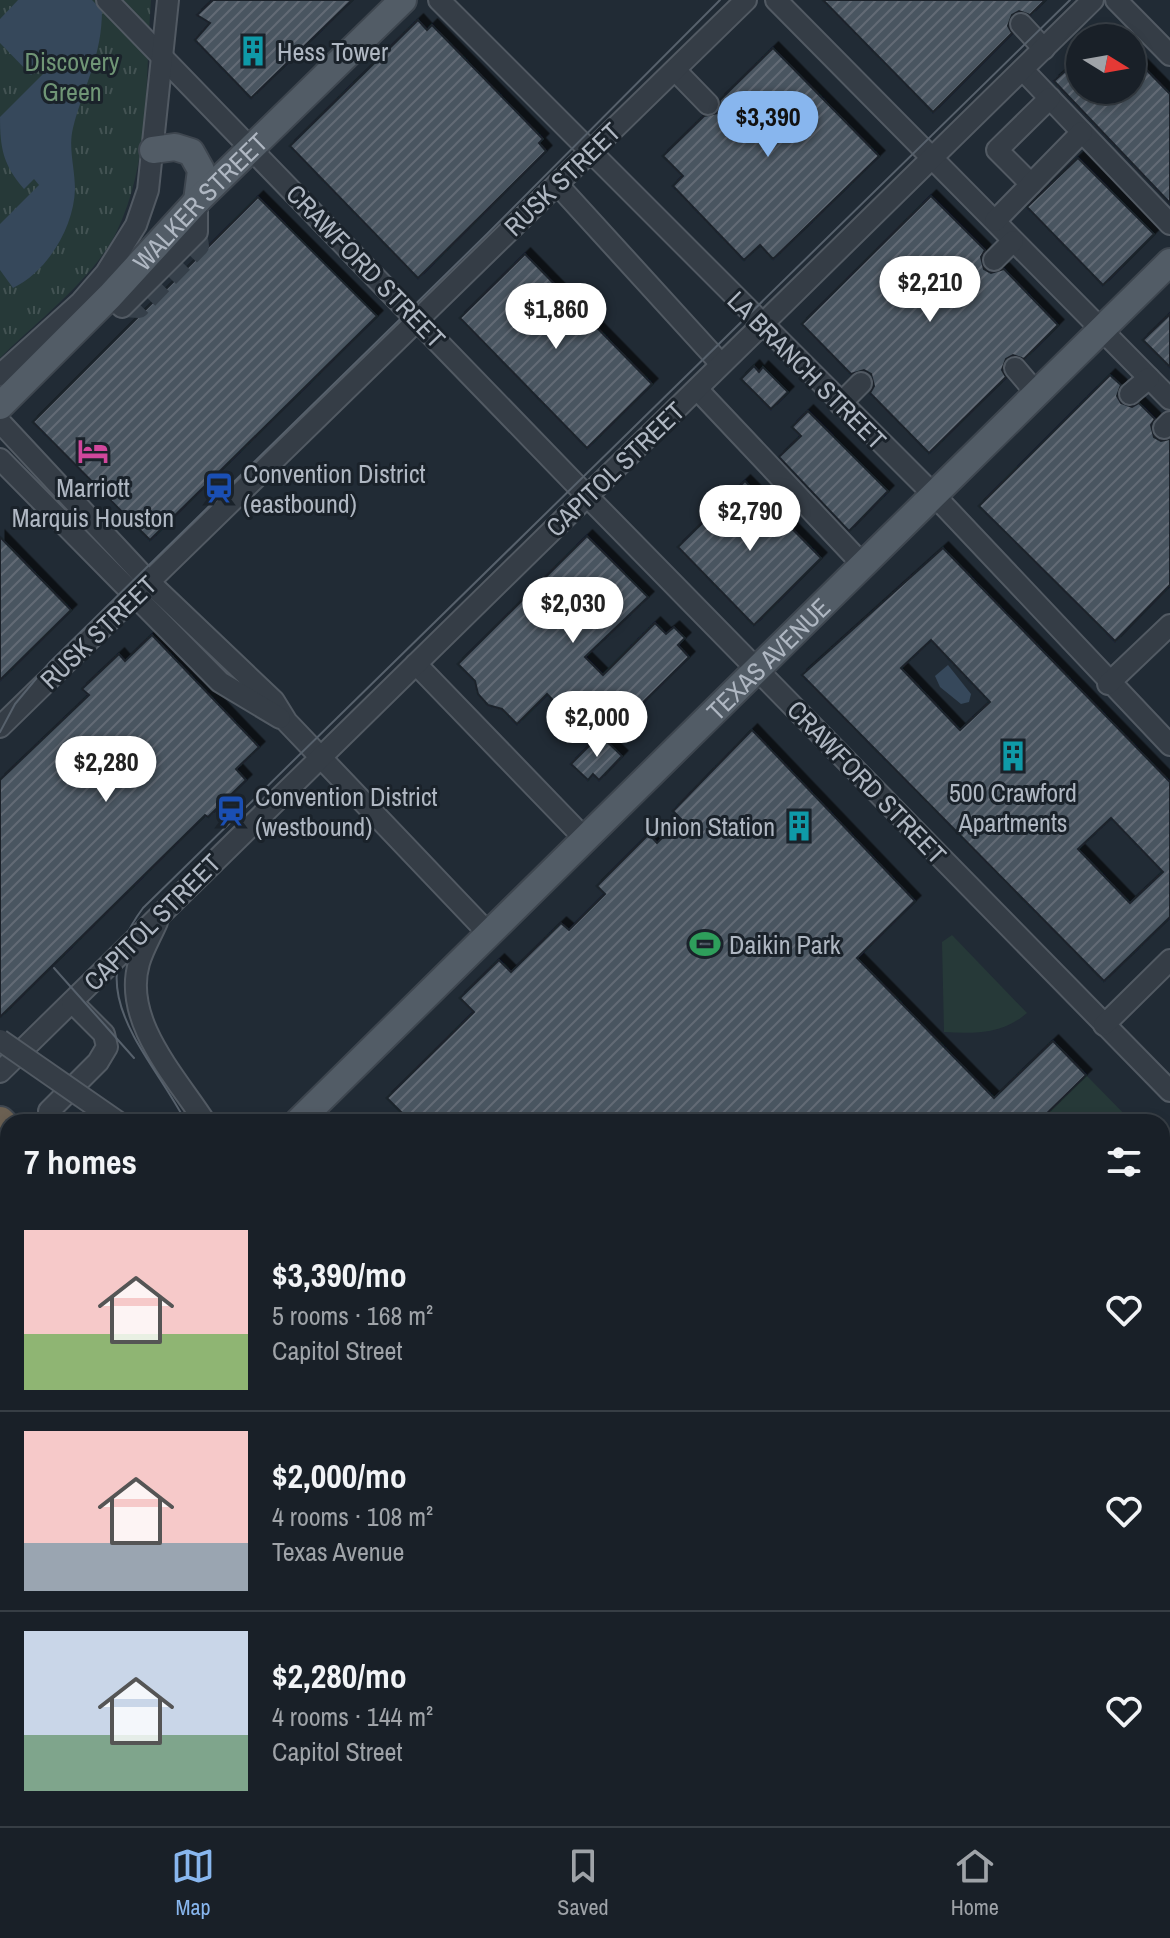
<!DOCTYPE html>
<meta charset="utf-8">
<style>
body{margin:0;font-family:"Archivo Narrow",sans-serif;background:#262d34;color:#f1f3f6;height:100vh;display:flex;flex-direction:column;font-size:30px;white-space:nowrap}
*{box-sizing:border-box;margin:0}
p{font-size:26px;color:#9fa3a8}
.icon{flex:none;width:44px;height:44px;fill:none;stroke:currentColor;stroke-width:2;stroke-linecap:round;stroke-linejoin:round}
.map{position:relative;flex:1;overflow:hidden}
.panel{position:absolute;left:0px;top:1114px;width:1170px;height:712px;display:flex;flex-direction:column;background:#192028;border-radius:24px 24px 0 0;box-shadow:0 4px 12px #0003,0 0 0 2px #373e45}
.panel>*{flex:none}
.needle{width:52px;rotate:101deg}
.fabs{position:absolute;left:1066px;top:24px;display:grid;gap:16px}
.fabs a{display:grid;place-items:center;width:80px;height:80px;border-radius:50%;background:#192028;box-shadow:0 4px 12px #0003,0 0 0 2px #373e45;font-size:40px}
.price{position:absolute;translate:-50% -68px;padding:0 18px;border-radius:28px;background:#fff;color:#222;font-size:26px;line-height:52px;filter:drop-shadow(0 2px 4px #0008)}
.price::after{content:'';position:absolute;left:50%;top:48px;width:24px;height:18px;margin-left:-12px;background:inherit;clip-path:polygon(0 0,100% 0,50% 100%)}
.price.active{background:#88b6ee;color:#111}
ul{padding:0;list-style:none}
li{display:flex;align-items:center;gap:24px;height:200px;padding:0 24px}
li+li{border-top:2px solid #373e45}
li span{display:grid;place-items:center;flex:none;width:224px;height:160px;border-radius:0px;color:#555}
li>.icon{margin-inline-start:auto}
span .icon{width:96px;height:96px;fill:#fffc;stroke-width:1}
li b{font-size:34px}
h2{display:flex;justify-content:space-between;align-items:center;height:96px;padding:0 24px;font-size:34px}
.tabs{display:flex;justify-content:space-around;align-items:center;height:112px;border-top:2px solid #373e45;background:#192028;font-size:22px;color:#9fa3a8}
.tabs a{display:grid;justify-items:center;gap:4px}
.tabs .active{color:#88b6ee}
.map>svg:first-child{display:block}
</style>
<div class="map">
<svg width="1170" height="1826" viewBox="0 0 1170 1826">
<defs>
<pattern id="park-tufts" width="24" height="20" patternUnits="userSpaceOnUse" patternTransform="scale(2)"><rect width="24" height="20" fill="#263938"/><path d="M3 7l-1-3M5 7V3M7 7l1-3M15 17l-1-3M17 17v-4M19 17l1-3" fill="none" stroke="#435353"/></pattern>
<pattern id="building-hatch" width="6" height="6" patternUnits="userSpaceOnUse" patternTransform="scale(2)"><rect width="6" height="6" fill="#4a5560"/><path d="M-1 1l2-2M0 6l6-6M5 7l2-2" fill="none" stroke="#626b75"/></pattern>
<filter id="shadow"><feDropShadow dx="5.5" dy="-5.5" stdDeviation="0" flood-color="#0009"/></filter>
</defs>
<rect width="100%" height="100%" fill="#212b35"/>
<g fill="#263938">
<path d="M952,935L1027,1013C1003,1034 974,1034 944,1032L942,942Z"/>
<path d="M1086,1075L1132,1122L1041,1119Z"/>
<path d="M1162,1153L1170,1162V1252L1162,1244Z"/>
</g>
<path fill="url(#park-tufts)" d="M0,0H151C145,77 151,162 116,233C94,278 35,323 0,358Z"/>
<g fill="#36485b">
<path d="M18,0H92L102,10C102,57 84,85 73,128C68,148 75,168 75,189C74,227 48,271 13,288L0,270V224L39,185L34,179L24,189C3,165 0,148 0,117L51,66L45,61L31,75L0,43V19Z"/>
<path d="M948,665L971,694L969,702L961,704L940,687L935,676Z"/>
</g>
<g fill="url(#building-hatch)" stroke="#1c242c" stroke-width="2" fill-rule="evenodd" filter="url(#shadow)">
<path d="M213,0H352L251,98L195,40L210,23L197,15Z"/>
<path d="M823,0H1045L1030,15L1019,11L1012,15L1008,26L1012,33L933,112Z"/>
<path d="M418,20L427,30L432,25L543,139L539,143L546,151L418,278L290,146Z"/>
<path d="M773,48L879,156L773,259L760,245L744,260L673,186L683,176L663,156L704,116L718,113L720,100Z"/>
<path d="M1132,55L1170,94V203L1054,81L1080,58V90H1132Z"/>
<path d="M1078,158L1154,234L1103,285L1027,207Z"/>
<path d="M931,196L985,250L981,257L984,269L991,273L1004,269L1058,325L1024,359L1013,355L1006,359L1002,370L1006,377L929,453L870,393L874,386L871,374L864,370L851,374L802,324Z"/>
<path d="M258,197L377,316L150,540L33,422Z"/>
<path d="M525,254L652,384L587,448L460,318Z"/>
<path d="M1170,314V367L1143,340Z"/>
<path d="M754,366L759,372L763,367L788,392L771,409L741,379Z"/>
<path d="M1110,375L1121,385L1117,396L1121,403L1132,407L1139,403L1155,419L1151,425L1154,437L1161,441L1170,439V585L1115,641L979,506Z"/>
<path d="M808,411L888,491L849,531L779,457L801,436L792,427Z"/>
<path d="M745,481L821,558L754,625L678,547Z"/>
<path d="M587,536L648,597L585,657L603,675L655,623L666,634L674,627L685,638L678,645L689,657L616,729L591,704L574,722L547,694L517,724L502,709L488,705L478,694L475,681L458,664Z"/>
<path d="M0,537L71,610L0,680Z"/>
<path d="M943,548L1170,782V917L1104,981L802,675ZM931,640L990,702L960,730L901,668ZM1111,818L1163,872L1130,903L1078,849Z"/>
<path d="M152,635L259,747L236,769L246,780L208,817L205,815L0,1017V780L89,695L82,689L119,654L125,661Z"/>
<path d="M752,730L915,901L857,958L994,1098L1053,1041L1086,1075L1038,1122H411L387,1098L474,1012L460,998L499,960L511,972L561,923L569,930L605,894L597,886L649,834L657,843L681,819L673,811Z"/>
<path d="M600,735L622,756L599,780L593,774L588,780L571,764Z"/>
</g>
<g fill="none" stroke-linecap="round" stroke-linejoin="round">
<path stroke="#36404a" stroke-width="20" stroke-dasharray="20 10" stroke-linecap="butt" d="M122,307L139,308L199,246L197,232"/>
<g stroke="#525a63" stroke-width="24">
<g id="minor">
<path d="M107,0L587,496L1170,1091"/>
<path d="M439,0L934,495L1170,745"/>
<path d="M776,0L1170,399"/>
<path d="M1116,0L1170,55"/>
<path d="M1021,24L1044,49"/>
<path d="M675,70L708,104"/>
<path d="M1023,70L1170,224"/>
<path d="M557,184L721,364"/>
<path d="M1031,184L997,150L1050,98"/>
<path d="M995,221L1082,132"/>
<path d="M994,260L1013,241"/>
<path d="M110,296L122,307L197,232V201"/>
<path d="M1015,368L1037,394"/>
<path d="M0,375L80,303L106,273L136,225L148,190L168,0"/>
<path d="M697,389L863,565"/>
<path d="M1130,394L1149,378"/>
<path d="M840,404L861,383"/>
<path d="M0,422L149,582L274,701L287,722L489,934"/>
<path d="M1164,428L1170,422"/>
<path d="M0,459L220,682L280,718"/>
<path d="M416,664L585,839"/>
<path d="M1108,684L1170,625"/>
<path d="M0,727L746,0"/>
<path d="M157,922C151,936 143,949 139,963C122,1021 177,1078 205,1122"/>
<path d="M1104,1025L1170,960"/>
<path d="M0,1072L1093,0"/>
<path d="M49,1111L98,1062L107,1047L104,1034L72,1002"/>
<path d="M1162,1306L1170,1298"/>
<path d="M1162,1431L1170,1439"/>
<path d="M0,1612L8,1620"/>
<path d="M1162,1761L1170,1769"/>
<path d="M206,1818L214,1826"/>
<path d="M284,1826L292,1818"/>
<path d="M638,1826L646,1818"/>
</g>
</g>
<g stroke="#3e464f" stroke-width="30">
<g id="major">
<path d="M153,150L175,147L191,152L201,170L197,201"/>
<path id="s1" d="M0,406L110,296L197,201L403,0"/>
<path id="s2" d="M298,1122L1170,262"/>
<path d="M0,1273L8,1281"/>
<path d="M0,1428L8,1420"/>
<path d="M1162,1649L1170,1641"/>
<path d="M533,1818L540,1826"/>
<path d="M877,1818L885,1826"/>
<path d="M980,1826L989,1818"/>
</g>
</g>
<g stroke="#3f4750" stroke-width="34">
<g id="highway">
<path d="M0,1122L8,1130"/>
<path d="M0,1203L8,1211"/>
<path d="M604,1818L612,1826"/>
<path d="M683,1818L691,1826"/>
</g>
</g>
<use href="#minor" stroke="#353d46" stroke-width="20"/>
<use href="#major" stroke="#525c66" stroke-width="26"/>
<use href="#highway" stroke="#6b6052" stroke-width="30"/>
<g stroke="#57616c" stroke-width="2">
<path d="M0,732L15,704L50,662L487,234L720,0"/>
<path d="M54,968L134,1058"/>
<path d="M186,1122C146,1047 79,993 143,908L1070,0"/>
<path d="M0,1402L8,1395"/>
</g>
<g stroke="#525a63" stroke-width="24" stroke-linecap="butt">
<path id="minor-bridge" d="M0,1040L118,1122"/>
</g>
<use href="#minor-bridge" stroke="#353d46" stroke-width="20"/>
</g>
<defs>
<g id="building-bare" transform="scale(2.4)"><path d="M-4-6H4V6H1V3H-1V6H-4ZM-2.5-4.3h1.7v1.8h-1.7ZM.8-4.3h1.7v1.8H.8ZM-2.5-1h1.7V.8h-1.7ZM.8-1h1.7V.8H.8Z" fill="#0f9aa8" stroke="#1a222a" stroke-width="2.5" paint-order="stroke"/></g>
<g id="hotel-bare" transform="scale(2.4)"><path d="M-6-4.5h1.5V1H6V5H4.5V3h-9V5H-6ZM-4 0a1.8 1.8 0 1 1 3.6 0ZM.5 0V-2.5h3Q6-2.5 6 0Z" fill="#d1479c" stroke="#1a222a" stroke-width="2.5" paint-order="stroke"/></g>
<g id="station-bare" transform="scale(2.4)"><path d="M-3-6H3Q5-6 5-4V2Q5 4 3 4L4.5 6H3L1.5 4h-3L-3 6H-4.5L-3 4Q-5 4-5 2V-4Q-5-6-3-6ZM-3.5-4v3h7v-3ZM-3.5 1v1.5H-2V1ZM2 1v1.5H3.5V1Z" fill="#1a4fb4" stroke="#1a222a" stroke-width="2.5" paint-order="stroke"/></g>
<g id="stadium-bare" transform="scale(2.4)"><path d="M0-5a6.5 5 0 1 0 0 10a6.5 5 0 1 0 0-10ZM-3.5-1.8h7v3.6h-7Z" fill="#2e9e5b" stroke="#1a222a" stroke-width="2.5" paint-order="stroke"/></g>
</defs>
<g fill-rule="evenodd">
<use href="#building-bare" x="253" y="51"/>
<use href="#hotel-bare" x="93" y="451"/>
<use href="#station-bare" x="219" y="488"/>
<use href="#building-bare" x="1013" y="756"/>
<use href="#station-bare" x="231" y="811"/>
<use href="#building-bare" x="799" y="826"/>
<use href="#stadium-bare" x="705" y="944"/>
</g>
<g text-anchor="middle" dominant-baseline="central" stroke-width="6" stroke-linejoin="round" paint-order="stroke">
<g font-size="26" fill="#afb7c2" stroke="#1a222a" text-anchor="start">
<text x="277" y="51">Hess Tower</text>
<text x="243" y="473">Convention District<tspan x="243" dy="30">(eastbound)</tspan></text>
<text x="93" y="487" text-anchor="middle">Marriott<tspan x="93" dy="30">Marquis Houston</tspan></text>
<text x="1013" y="792" text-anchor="middle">500 Crawford<tspan x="1013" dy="30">Apartments</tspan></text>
<text x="255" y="796">Convention District<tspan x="255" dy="30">(westbound)</tspan></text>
<text x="775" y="826" text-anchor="end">Union Station</text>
<text x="729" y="944">Daikin Park</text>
</g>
<g font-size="26" fill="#709676" stroke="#1a222a">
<text x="72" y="61">Discovery<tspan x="72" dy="30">Green</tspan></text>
</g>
<g font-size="26" fill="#afb7c2" stroke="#1a222a">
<text transform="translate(562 179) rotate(-44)">RUSK STREET</text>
<text stroke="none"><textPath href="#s1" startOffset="286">WALKER STREET</textPath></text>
<text transform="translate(366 266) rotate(46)">CRAWFORD STREET</text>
<text transform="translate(807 370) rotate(45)">LA BRANCH STREET</text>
<text transform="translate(615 469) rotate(-44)">CAPITOL STREET</text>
<text transform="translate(98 632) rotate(-44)">RUSK STREET</text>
<text stroke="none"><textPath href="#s2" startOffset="660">TEXAS AVENUE</textPath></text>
<text transform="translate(867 782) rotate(46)">CRAWFORD STREET</text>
<text transform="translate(152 922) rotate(-45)">CAPITOL STREET</text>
</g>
</g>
</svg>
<div class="fabs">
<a><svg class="needle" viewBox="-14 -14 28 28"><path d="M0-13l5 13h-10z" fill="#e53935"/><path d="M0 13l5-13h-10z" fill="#9fa3a8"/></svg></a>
</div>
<b class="price active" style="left:768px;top:159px">$3,390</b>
<b class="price" style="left:930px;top:324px">$2,210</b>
<b class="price" style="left:556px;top:351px">$1,860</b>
<b class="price" style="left:750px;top:553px">$2,790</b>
<b class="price" style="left:573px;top:645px">$2,030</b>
<b class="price" style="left:597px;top:759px">$2,000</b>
<b class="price" style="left:106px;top:804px">$2,280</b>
<section class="panel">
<h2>7 homes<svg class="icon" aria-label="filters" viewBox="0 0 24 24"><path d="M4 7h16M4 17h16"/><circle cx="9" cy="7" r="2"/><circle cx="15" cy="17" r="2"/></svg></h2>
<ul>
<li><span style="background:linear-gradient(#f6c9c9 65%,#8fb573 0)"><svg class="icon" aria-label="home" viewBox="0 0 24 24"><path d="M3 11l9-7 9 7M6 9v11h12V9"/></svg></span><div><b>$3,390/mo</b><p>5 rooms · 168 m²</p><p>Capitol Street</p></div><svg class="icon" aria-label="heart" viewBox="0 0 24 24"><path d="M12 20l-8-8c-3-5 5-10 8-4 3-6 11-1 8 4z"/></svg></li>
<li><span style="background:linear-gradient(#f6c9c9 70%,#9aa5b1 0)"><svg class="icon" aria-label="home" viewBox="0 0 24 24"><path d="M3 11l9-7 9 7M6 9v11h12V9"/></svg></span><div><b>$2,000/mo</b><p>4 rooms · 108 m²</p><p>Texas Avenue</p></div><svg class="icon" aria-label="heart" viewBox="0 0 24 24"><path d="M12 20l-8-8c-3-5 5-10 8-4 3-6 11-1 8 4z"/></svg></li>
<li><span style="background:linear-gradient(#c9d6e8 65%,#7fa58c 0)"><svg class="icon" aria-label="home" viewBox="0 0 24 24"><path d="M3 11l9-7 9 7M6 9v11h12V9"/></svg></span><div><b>$2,280/mo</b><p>4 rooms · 144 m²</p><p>Capitol Street</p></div><svg class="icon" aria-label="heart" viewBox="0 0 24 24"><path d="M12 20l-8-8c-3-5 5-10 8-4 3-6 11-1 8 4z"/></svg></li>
</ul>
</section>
</div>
<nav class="tabs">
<a class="active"><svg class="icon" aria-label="map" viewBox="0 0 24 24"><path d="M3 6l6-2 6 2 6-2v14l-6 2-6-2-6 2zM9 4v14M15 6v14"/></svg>Map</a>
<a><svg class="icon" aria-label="saved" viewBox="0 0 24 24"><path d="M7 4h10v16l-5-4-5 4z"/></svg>Saved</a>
<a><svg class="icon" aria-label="home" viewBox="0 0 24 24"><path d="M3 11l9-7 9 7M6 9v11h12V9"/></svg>Home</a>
</nav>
